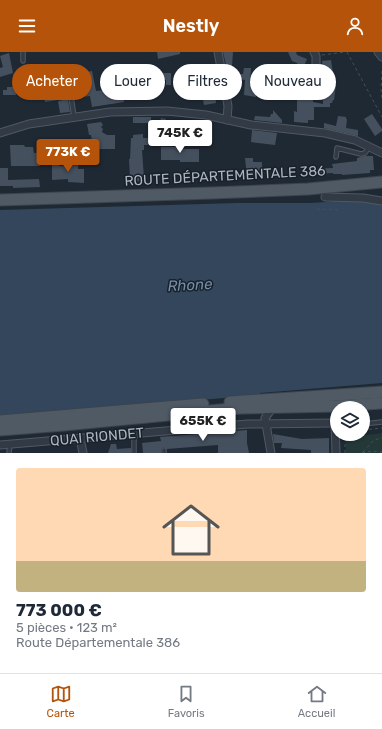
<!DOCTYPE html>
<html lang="fr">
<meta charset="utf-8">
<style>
body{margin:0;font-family:Rubik,sans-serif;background:#f2f2f3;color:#1f2937;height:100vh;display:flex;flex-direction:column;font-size:15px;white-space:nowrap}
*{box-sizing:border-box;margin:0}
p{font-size:13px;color:#747a83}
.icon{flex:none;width:22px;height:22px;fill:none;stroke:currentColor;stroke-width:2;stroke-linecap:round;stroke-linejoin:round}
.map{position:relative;height:401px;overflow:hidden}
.side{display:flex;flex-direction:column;background:#fff;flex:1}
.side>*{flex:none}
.hud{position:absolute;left:12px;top:12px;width:358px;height:36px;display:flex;gap:8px}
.tools{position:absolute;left:330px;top:349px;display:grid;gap:8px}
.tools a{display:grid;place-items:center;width:40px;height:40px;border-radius:50%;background:#fff;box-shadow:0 1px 3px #0004;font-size:20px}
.price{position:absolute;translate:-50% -34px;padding:0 9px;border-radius:4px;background:#fff;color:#222;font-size:13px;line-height:26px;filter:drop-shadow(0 1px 2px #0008)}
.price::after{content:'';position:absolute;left:50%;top:24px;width:12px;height:9px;margin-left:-6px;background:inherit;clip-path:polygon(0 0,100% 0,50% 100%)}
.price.selected{background:#b45309;color:#fff}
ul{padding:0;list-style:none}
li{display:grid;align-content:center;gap:8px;height:212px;padding:0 16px}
li span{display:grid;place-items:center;height:124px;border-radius:4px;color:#555}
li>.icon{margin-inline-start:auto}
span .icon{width:72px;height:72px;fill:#fffc;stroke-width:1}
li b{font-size:17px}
.tag{padding:0 14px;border-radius:18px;background:#fff;box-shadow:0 1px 3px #0004;font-size:14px;line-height:36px}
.tag.selected{background:#b45309;color:#fff}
header{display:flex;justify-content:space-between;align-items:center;height:52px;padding:0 16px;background:#b45309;color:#fff;font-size:18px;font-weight:600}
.tab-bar{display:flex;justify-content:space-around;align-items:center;height:56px;border-top:1px solid #e0e1e3;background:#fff;font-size:11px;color:#747a83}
.tab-bar a{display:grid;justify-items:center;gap:2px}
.tab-bar .selected{color:#b45309}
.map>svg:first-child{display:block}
</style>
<header><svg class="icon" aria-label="menu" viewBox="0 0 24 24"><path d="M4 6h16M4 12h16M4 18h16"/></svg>Nestly<svg class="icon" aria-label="person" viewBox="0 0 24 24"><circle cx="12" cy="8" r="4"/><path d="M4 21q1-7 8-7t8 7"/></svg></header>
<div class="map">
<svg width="382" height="401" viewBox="0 0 382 401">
<rect width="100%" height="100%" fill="#1f2934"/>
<path fill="#243838" d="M382,381V401H346V386Z"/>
<path fill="#33465c" d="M342,149H363L382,153V331L260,341V343L0,365V158L237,151H310Z"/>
<g fill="#45505e">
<path d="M157,0H180V2L158,7Z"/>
<path d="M223,0H233L232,14L226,13Z"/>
<path d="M288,0H296L297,3L307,7L302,19L299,17L297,11L292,9Z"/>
<path d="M9,1L13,21L0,25V16L3,15L0,4Z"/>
<path d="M331,8L333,21L324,22L322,9Z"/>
<path d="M244,16H251L250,33L258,34L256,45L244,43L245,28L239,27V22H243Z"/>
<path d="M92,19L96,39L122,36L124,50L92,55L90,44L82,45L79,21Z"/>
<path d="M22,20L19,30H25L24,40H16V43H3V38H7V35H16L13,22Z"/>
<path d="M136,20H148V32H142V27H136Z"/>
<path d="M157,21H171V33H166V28H157Z"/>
<path d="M187,29V31H195V39L181,38V30Z"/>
<path d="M303,33L310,34V45H313V50L323,52V47H325V43H327V33H336L334,48H333L332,51H330V55H314V68H308V71L294,70V59L297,60V44H300V36H303Z"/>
<path d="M214,34L216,51L204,53L203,48H206L203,36Z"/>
<path d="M57,37L58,48L45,50L44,42H47V38Z"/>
<path d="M68,47L70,60L60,61L58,49Z"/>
<path d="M273,58L282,68V71L254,68L255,64L270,65L271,62H273Z"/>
<path d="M372,62L382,77V79L375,84L364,67Z"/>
<path d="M338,64L346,65V67H347L346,76L358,78V84L324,76V71L336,74Z"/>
<rect x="133" y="65" width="18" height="6"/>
<path d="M161,66L166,67L161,89L156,88V86Z"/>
<path d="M101,70L103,73L101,75L103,77L102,80L107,83H115V97H93L91,83H89L87,72Z"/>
<path d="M252,78L277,81L275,93L251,90Z"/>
<path d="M143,82V86H148V93H144V98H142L144,126L141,127V129L132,130V127H130L129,107H130L131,86H133V83Z"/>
<path d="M10,93H24L25,95H33L34,101H39L40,114H11Z"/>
<path d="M161,95H180V97H199V110H180V108H161Z"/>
<path d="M365,104H373L374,118H370V121L342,123V122H333V121L316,122L315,117L333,116L332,112L357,109V106Z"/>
<path d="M245,106H253V110H262V121H254V124H247Z"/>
<path d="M59,112V114L78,113V117H84V131L68,130V127L52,128V113Z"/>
<path d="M0,116H8V128L39,127L40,135L13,136V134H0Z"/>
<path d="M247,378V391L249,401H218V393L167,397L164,395L161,397V401H143L142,391L161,389L160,385Z"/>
<path d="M273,382L302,387L329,386V401H311V398L281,396L282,391H274Z"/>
<path d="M111,392H116L117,397L131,396V401H108Z"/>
</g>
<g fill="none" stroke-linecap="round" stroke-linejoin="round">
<g stroke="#505963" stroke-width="5.5">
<g id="service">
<path d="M23,9V0"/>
<path d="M63,18L65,26L70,37L74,65"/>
<path d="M336,105L337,96L361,102L365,101L369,95"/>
<path d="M363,372L382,370"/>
<path d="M164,398V401"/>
<path d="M9,401L10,392"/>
<path d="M134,401V381"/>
</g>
</g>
<g stroke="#505963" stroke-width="9">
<g id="minor">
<path d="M218,0L228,54L227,68"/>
<path d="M314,0L316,4V25"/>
<path d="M378,0L382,5"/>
<path d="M0,81L29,72L110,60L167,59L206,63L251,73L325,81L355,88L382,101"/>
<path d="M325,145L363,146L382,149"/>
<path d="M80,386L83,401"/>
<path d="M0,393L248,372L335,371"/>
<path d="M271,401L265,366L273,355"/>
<path d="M336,401L335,371L337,359"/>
</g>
</g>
<g stroke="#3c444f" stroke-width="13">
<g id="primary">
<path d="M0,148L211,141L308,137L382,130"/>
<path d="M230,350L382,340"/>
<path d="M0,369L203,352"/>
<path d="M0,378L64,373L241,356L338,354L382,351"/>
</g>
</g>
<g stroke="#405355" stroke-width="1" stroke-dasharray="3 3" stroke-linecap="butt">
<path d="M347,0L382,65"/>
<path d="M322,3L345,0"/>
<path d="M382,19L381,38L382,47"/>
<path d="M317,157L339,158"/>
<path d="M363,378L382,376"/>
<path d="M351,382L355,385L358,382"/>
<path d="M363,400L374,388L382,386"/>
<path d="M345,401V382"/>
<path d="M362,401L372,399L382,400"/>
</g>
<use href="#service" stroke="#323b45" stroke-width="3.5"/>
<use href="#minor" stroke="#323b45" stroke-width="7"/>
<use href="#primary" stroke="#505a65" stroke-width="11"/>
</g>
<g text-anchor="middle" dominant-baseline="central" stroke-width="3" stroke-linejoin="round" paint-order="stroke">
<g font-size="14" fill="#acb6c2" stroke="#182029">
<text transform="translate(225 124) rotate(-3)">ROUTE DÉPARTEMENTALE 386</text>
<text transform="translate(97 385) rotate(-5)">QUAI RIONDET</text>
</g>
<g font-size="15" font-style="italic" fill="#748eaa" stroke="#182029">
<text transform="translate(190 233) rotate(-3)">Rhone</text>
</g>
</g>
</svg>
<div class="tools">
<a><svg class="icon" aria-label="layers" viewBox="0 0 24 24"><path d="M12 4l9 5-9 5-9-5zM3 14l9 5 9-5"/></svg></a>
</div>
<b class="price" style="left:180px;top:102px">745K €</b>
<b class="price selected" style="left:68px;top:121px">773K €</b>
<b class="price" style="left:203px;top:390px">655K €</b>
<div class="hud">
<a class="tag selected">Acheter</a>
<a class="tag">Louer</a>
<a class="tag">Filtres</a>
<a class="tag">Nouveau</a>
</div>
</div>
<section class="side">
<ul>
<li><span style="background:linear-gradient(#ffd9b3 75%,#c2b280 0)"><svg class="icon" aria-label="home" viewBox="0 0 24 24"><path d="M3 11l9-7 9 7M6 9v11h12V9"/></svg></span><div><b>773 000 €</b><p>5 pièces · 123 m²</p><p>Route Départementale 386</p></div></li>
</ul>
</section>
<nav class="tab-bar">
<a class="selected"><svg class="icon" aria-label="map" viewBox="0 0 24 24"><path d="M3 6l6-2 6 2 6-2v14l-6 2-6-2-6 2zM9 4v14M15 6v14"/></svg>Carte</a>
<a><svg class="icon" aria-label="saved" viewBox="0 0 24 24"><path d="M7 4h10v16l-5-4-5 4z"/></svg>Favoris</a>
<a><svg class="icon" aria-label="home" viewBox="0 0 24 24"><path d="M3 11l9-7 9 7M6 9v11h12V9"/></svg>Accueil</a>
</nav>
